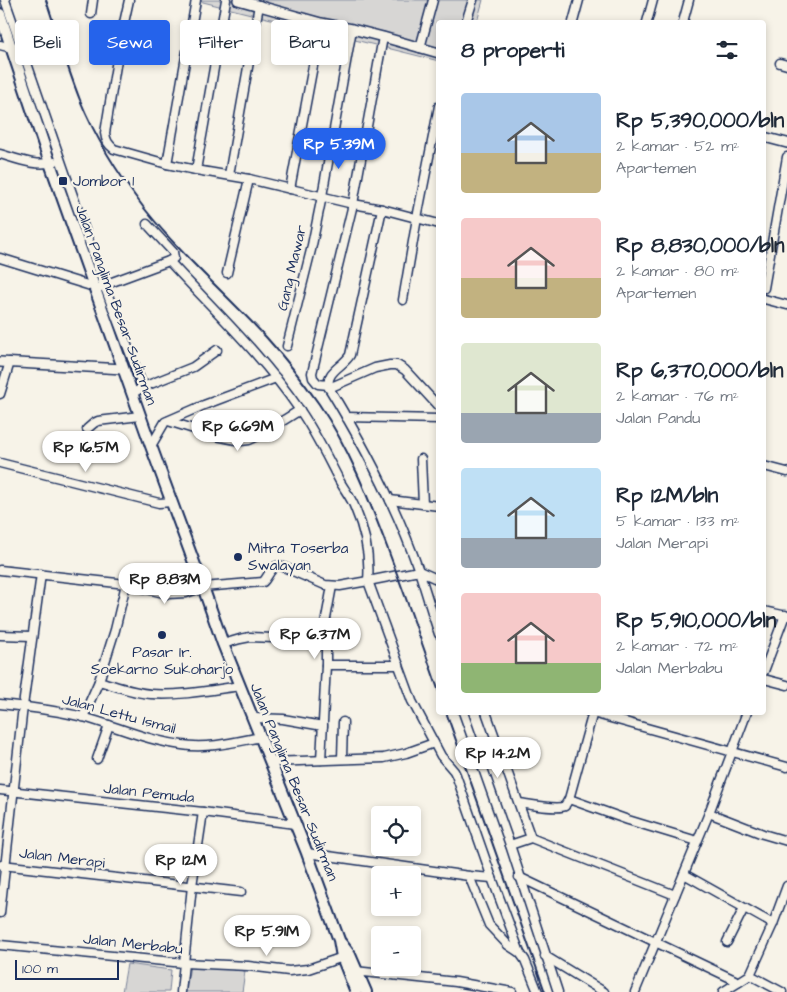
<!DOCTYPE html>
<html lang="id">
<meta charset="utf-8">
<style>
body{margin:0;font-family:"Architects Daughter",sans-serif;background:#f6f6f7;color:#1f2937;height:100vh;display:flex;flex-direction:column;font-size:19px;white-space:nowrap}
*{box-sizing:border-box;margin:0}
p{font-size:16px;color:#747a83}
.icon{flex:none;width:28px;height:28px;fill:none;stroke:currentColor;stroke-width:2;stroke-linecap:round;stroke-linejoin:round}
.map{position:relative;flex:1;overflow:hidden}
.side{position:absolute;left:436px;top:20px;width:330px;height:695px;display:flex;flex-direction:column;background:#fff;border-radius:5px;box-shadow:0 2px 8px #0003}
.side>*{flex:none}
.hud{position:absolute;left:15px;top:20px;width:346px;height:45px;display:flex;gap:10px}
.tools{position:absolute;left:371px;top:806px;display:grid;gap:10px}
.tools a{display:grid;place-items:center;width:50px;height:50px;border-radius:5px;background:#fff;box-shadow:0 2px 8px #0003;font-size:25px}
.scale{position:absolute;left:15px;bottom:12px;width:104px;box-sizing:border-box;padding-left:5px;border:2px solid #1b2f5e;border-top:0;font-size:14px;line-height:18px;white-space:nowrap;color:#1b2f5e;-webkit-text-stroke:4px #f7f3e8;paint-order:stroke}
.price{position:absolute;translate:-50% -42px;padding:0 11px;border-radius:18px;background:#fff;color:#222;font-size:16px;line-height:32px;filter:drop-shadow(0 1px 2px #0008)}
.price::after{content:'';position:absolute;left:50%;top:30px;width:15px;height:11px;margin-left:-8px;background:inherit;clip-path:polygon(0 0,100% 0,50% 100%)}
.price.active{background:#2563eb;color:#fff}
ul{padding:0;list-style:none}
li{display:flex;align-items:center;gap:15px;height:125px;padding:0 25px}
li span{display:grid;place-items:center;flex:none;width:140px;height:100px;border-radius:5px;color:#555}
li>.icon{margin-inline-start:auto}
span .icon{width:60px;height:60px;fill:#fffc;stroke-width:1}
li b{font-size:21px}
h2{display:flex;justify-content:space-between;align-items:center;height:60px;padding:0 25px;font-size:21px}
.chip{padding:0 18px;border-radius:5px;background:#fff;box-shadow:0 2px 8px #0003;font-size:18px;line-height:45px}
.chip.active{background:#2563eb;color:#fff}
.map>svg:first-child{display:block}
</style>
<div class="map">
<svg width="787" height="992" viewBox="0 0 787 992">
<rect width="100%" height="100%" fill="#f7f3e8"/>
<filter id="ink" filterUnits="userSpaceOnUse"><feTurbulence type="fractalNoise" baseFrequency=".02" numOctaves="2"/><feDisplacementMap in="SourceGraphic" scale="10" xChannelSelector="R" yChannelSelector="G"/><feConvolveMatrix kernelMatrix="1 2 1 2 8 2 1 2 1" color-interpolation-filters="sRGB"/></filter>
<g filter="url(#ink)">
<g fill="#d7d6d4" stroke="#798299">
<path d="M195,0H483L477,22H439V61Z"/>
<path d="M127,964L171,970L169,992H122Z"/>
<path d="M190,965L245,971L242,992H186Z"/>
</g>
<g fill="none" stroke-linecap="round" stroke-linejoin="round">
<g stroke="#1b2f5e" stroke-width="11">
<g id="minor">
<path d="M5,0L104,285L143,387"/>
<path d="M129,0L120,41L105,133C106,141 108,144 114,149L167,164L196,170L249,179L353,204L382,209L439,224"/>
<path d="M91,14L93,0"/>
<path d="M466,22L473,0"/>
<path d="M573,22L579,0"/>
<path d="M647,22L653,0"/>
<path d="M683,22L689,0"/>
<path d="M0,45L12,48L15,47"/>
<path d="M420,48L433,0"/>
<path d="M780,63L787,65"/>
<path d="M0,154C17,159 36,167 54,162"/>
<path d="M167,164L196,0"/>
<path d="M196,170L226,0"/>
<path d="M229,175L259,5"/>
<path d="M290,189L321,23"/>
<path d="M382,209L350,355C343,367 325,371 329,388C364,445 397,508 419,571C426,592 432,613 439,634"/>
<path d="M147,224L173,252L174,258L169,261"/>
<path d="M0,258L94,287"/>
<path d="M227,273L249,179"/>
<path d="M764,288L787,157"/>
<path d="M95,290L104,285L169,261C213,309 262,355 299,409C314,430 326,455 338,478C343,488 351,497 355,508C365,531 370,556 368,581L412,701L441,756L454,771L456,775L492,878L520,953L525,960L538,992"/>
<path d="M764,299L787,305"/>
<path d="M403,300L417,218L439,106"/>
<path d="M287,346L311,250L322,196L352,29"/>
<path d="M328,385L318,384L313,378L312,373L353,204L383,37"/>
<path d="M329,388L375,368L390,365H397L405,370L439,407"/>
<path d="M0,394L10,362"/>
<path d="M132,394L143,387L193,367L217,350"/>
<path d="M346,417L439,419"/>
<path d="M168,421L216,436L241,441L249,440L260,435L300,410"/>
<path d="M87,429L94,423L98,421L140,416"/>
<path d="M151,446L165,422L204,405L276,378"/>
<path d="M421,459L423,504"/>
<path d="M0,463L159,503L172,502"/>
<path d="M764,466L787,472"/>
<path d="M390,500L439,506"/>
<path d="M0,570L126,584L168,594L186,593L203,587L263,582C269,576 270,567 279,565L325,585L340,586L368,581L419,571L439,580"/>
<path d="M764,611L787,616"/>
<path d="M0,635L32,636"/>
<path d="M322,640L332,586"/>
<path d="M223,644L240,639L250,637L320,640L326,643V665L321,760"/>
<path d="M326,665H399"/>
<path d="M764,671L785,615"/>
<path d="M764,679L787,685"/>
<path d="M99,681C116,686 133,693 151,694C181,696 211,690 240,686"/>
<path d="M0,704C28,707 56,710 83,717C116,726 148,741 182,745C208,749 235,742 261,737"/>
<path d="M463,712L510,845L558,992"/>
<path d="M486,712L531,838"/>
<path d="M589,712L787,767"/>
<path d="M83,717L99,681L115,630L126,584"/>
<path d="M254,718L283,719L323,726"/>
<path d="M97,759L109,725"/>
<path d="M342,759L343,722"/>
<path d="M271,762L384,758L406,753L434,743"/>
<path d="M0,790L203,812L295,824"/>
<path d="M569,799L628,820L697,841"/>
<path d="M519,803C527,804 558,810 565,806C565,805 569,799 569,799L593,712"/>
<path d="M709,813L763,834L787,841"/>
<path d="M510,845L531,838L675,895"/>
<path d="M307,853L469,876L492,878"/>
<path d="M2,865L241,892"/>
<path d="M684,874L773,924"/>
<path d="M469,876L489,925L508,945L520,953"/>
<path d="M519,877L739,982"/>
<path d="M0,913L23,706L41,574"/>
<path d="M727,942L744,908"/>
<path d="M0,945L184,963L248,966L289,971L308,969L346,956"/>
<path d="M545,956L604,992"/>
<path d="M355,971L456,982L512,992"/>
<path d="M750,975L782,992"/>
<path d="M181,992L192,886L203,812"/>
<path d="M635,992L709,813L747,712"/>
<path d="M723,992L750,975L773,924L787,886"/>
</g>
</g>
<g stroke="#1b2f5e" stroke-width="12">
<g id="tertiary">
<path d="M238,0L321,23L352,29L383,37L439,53"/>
<path d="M764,137L787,143"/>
<path d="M0,362L123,369"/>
</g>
</g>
<g stroke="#1b2f5e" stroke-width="14">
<g id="secondary">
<path d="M0,14L50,163L151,446L203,587L223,644L307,853L339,940L342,957L356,992"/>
<path d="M341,943L350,955L366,992"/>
</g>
</g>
<use href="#minor" stroke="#f7f3e8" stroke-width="8"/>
<use href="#tertiary" stroke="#f7f3e8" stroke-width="9"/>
<use href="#secondary" stroke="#f7f3e8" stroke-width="10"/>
<g stroke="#1b2f5e" stroke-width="2">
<path d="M46,0C57,33 67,67 80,100C96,139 118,174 144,208C181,255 226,294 266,337C285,358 303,381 319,404C349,448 368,497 387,547C405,595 422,643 439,692"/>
<path d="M446,712L545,992"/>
</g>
</g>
</g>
<g fill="#1b2f5e" stroke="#f7f3e8" stroke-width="2">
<rect x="58" y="176" width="10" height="10" rx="2.5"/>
<circle cx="238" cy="557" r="5"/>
<circle cx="162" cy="635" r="5"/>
</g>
<g text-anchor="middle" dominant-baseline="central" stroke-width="4.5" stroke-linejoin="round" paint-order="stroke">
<g font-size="15" fill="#1b2f5e" stroke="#f7f3e8" text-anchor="start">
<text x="73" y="181">Jombor 1</text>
<text x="248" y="548">Mitra Toserba<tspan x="248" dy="17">Swalayan</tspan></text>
<text x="162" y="652" text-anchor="middle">Pasar Ir.<tspan x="162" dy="17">Soekarno Sukoharjo</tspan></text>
</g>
<g font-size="15" fill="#1b2f5e" stroke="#f7f3e8">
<text transform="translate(292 268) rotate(-77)">Gang Mawar</text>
<text transform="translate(116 305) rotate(70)">Jalan Panglima Besar Sudirman</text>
<text transform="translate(119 714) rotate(15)">Jalan Lettu Ismail</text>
<text transform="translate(294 782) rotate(68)">Jalan Panglima Besar Sudirman</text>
<text transform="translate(149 793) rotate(6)">Jalan Pemuda</text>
<text transform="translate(62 858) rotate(7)">Jalan Merapi</text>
<text transform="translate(133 944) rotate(6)">Jalan Merbabu</text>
</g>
</g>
</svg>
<div class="tools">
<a><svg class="icon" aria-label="locate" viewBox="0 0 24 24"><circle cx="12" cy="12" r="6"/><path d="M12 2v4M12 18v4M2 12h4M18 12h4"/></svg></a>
<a>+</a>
<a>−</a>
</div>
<div class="scale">100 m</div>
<b class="price active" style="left:339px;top:170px">Rp 5.39M</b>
<b class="price" style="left:238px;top:452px">Rp 6.69M</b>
<b class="price" style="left:86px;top:473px">Rp 16.5M</b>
<b class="price" style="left:165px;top:605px">Rp 8.83M</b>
<b class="price" style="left:315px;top:660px">Rp 6.37M</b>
<b class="price" style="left:498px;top:779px">Rp 14.2M</b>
<b class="price" style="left:181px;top:886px">Rp 12M</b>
<b class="price" style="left:267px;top:957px">Rp 5.91M</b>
<div class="hud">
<a class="chip">Beli</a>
<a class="chip active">Sewa</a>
<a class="chip">Filter</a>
<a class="chip">Baru</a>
</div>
<section class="side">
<h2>8 properti<svg class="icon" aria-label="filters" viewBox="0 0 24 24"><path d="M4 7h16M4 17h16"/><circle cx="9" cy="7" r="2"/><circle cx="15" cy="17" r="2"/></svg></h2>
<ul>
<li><span style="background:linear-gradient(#a9c7e8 60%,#c2b280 0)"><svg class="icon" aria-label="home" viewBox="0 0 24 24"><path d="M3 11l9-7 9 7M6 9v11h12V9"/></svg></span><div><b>Rp 5,390,000/bln</b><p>2 kamar · 52 m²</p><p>Apartemen</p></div></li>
<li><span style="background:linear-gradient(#f6c9c9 60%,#c2b280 0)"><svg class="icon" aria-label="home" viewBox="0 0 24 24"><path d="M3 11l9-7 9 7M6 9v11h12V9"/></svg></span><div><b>Rp 8,830,000/bln</b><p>2 kamar · 80 m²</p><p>Apartemen</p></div></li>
<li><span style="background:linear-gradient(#dfe7d0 70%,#9aa5b1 0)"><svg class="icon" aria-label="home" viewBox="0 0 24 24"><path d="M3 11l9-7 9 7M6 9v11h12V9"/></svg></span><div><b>Rp 6,370,000/bln</b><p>2 kamar · 76 m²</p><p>Jalan Pandu</p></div></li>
<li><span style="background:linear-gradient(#bfe0f5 70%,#9aa5b1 0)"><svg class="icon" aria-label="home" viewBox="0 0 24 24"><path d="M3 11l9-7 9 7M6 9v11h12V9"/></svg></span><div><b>Rp 12M/bln</b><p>5 kamar · 133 m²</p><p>Jalan Merapi</p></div></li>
<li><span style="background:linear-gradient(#f6c9c9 70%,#8fb573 0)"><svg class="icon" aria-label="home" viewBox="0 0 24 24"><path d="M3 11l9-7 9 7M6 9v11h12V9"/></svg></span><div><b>Rp 5,910,000/bln</b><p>2 kamar · 72 m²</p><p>Jalan Merbabu</p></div></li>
</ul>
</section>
</div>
